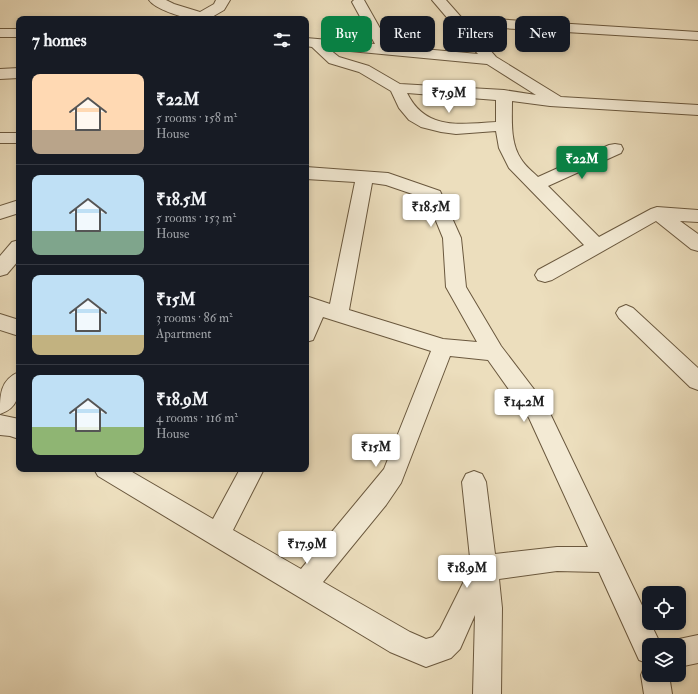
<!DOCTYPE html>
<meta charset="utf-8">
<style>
body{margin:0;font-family:"IM FELL Double Pica",serif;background:#242831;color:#f1f3f6;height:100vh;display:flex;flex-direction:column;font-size:15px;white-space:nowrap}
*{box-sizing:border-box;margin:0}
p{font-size:13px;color:#9ea1a6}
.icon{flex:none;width:22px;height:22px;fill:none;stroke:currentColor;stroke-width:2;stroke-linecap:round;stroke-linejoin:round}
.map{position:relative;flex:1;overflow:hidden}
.drawer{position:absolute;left:16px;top:16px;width:293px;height:456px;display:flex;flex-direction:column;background:#171b24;border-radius:8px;box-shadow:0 2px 6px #0003}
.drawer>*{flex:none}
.top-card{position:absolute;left:321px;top:16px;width:317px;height:36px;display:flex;gap:8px}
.fabs{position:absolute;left:642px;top:586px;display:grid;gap:8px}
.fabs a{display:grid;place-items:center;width:44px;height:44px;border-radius:8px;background:#171b24;box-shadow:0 2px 6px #0003;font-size:20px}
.price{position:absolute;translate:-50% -34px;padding:0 9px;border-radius:4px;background:#fff;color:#222;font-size:13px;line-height:26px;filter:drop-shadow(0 1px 2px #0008)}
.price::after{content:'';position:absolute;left:50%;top:24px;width:12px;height:9px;margin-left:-6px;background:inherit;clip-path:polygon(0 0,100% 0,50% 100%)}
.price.current{background:#0b8043;color:#fff}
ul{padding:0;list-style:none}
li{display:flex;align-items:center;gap:12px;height:100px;padding:0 16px}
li+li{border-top:1px solid #363941}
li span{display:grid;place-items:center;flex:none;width:112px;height:80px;border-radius:8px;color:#555}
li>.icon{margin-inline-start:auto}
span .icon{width:48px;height:48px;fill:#fffc;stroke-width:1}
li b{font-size:17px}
h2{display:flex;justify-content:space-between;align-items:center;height:48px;padding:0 16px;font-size:17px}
.chip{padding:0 14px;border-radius:8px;background:#171b24;box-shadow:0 2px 6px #0003;font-size:14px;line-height:36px}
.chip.current{background:#0b8043;color:#fff}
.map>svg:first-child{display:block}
</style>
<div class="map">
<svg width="698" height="694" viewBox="0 0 698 694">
<rect width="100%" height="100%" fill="#ecdebd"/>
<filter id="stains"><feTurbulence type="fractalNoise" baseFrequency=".005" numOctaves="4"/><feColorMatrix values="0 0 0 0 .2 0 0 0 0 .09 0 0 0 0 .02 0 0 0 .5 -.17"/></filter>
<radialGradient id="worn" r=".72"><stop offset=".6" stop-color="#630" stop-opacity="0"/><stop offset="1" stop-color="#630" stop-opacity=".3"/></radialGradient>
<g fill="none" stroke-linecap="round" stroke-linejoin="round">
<g stroke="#6a583e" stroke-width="2">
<g id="minor">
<path d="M149,0H166L174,4L200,12L214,4L216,0H230L224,10L212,17L214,19C207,19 199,20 192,19C181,17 155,9 149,0Z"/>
<path d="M354,0H364L390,46L478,54L432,0H446L461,17L698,32V40L469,26L496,57L561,97L698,105V115L550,106L512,101C512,120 510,143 521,159C525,166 533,172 538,177L609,145L615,144L621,145L623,149L621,153L548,186L599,237L651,209L657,207L698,210V222L680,221L698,234V251L691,249L656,221L552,280L545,282L538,280L535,275L538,270L584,245L509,168L499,148L496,131L456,134L441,132L421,127L409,120L399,108L391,91L359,72L329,63L312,47L306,46V38L375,44L352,2ZM329,49L487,64L536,95L504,90L400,84L369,66L339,57ZM407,93L496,100V122C460,124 426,131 407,93Z"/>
<rect x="0" y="29" width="19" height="8"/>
<path d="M19,68V78L0,79V69Z"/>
<rect x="0" y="133" width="19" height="10"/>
<path d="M306,167L388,173L440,191L461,238L466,287L501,346L546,405L661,645H649V675H669L672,694H644L641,675L645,665L649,664L639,660L599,572L557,571L499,579L502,608L501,694H473L475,615L460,649L451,658L426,667L390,652L98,476L94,469H127L213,519L240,469H264L233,530L301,569L384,469L431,351L323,317L313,340L306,342V296L330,304L355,182L306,179ZM372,183L386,185L427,199L443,238L446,287L477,342L443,339L349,310ZM450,356L488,360L529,418L588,547H557L495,554L486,482L482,474L474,471L466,474L462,482L471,567L440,629L433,637L426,639L410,632L323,582L386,505L401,483Z"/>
<path d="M19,200V213L0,219V206Z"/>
<path d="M19,240V260L7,274L0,276V256L12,242Z"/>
<path d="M626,305L633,308L698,368V390L690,387L619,318L616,313L619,308Z"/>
<path d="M0,314L19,320V336L0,330Z"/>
<path d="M19,372C19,391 21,407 0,414C0,395 0,380 19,372Z"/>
<path d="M0,415L19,419V439L10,436L0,435Z"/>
<path d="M698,635V663L679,667V645H668L669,643L679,639Z"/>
</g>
</g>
<use href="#minor" fill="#f3ead4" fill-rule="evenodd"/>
</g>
<rect width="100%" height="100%" filter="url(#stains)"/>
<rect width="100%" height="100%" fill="url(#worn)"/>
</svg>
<div class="fabs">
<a><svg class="icon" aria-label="locate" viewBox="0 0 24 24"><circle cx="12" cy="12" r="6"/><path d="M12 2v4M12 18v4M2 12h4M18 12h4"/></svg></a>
<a><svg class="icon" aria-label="layers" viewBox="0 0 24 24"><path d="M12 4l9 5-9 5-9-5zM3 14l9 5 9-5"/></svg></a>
</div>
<b class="price" style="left:449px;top:114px">₹7.9M</b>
<b class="price current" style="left:582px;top:180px">₹22M</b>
<b class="price" style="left:431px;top:228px">₹18.5M</b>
<b class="price" style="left:524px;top:423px">₹14.2M</b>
<b class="price" style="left:376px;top:468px">₹15M</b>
<b class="price" style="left:307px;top:565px">₹17.9M</b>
<b class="price" style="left:467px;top:589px">₹18.9M</b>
<div class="top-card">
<a class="chip current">Buy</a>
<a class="chip">Rent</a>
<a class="chip">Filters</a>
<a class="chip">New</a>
</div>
<section class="drawer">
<h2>7 homes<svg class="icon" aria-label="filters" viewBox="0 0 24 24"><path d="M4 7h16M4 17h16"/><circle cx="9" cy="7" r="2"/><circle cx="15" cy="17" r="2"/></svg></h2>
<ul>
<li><span style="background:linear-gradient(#ffd9b3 70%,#b9a48a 0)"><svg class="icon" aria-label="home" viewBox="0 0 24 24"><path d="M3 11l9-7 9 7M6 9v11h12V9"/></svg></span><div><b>₹22M</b><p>5 rooms · 158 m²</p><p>House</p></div></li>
<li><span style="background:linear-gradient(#bfe0f5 70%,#7fa58c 0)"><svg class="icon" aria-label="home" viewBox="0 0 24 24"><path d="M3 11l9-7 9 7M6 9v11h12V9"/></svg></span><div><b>₹18.5M</b><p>5 rooms · 153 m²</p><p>House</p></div></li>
<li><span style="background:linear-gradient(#bfe0f5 75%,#c2b280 0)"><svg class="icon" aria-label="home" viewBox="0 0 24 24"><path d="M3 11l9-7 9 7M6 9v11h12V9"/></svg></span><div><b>₹15M</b><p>3 rooms · 86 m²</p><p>Apartment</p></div></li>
<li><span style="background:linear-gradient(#bfe0f5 65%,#8fb573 0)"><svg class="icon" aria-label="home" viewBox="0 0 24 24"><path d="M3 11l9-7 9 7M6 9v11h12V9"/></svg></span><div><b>₹18.9M</b><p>4 rooms · 116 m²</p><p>House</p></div></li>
</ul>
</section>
</div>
